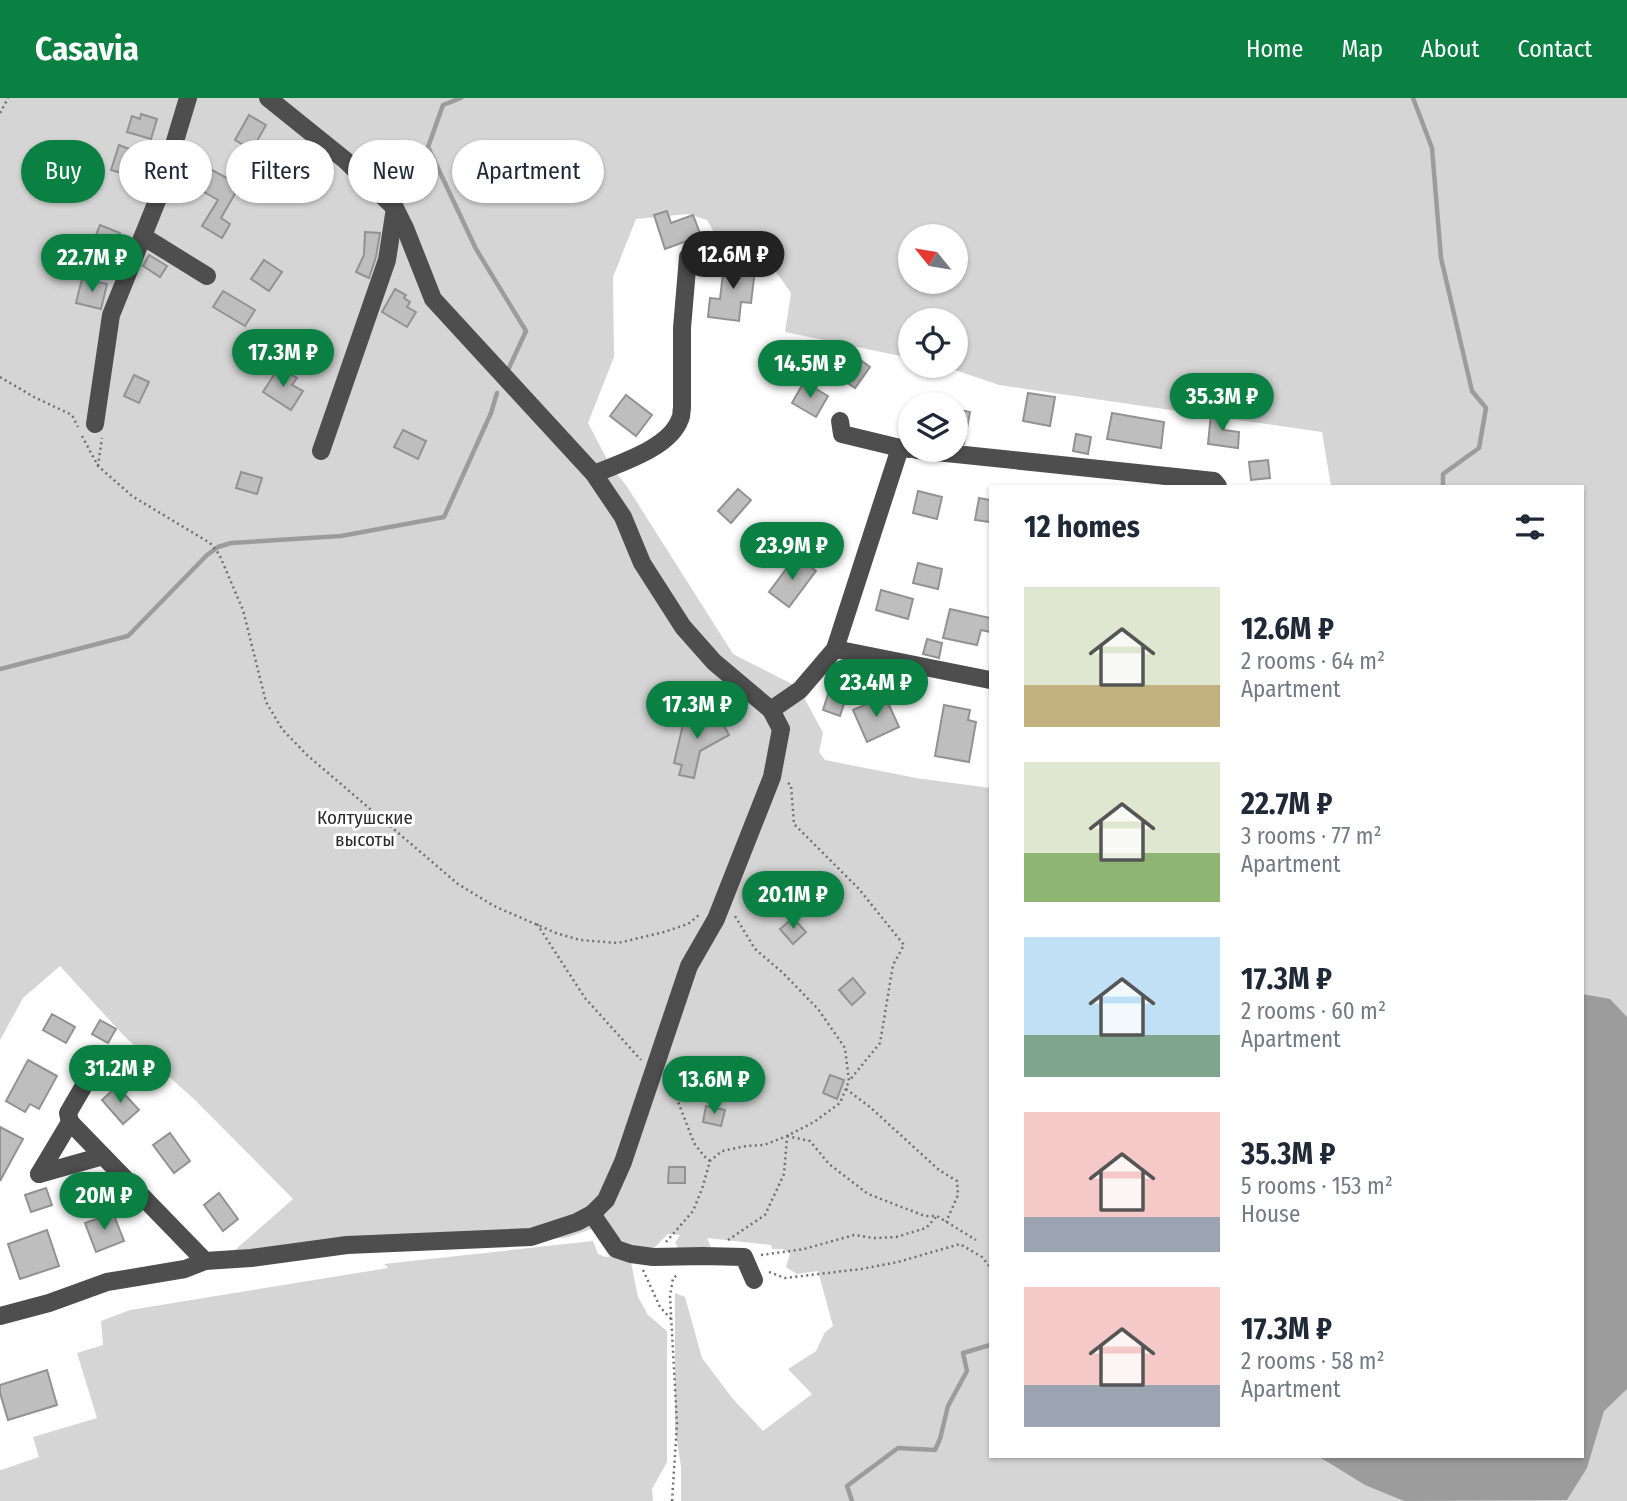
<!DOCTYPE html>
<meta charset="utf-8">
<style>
body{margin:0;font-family:"Fira Sans Condensed",sans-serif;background:#f6f6f7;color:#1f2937;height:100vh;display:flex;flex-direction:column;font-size:26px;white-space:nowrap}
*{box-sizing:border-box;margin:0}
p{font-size:23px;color:#747a83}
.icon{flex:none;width:38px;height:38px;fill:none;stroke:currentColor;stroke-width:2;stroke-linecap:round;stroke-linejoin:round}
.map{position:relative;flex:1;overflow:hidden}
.side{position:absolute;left:989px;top:387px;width:595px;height:973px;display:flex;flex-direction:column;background:#fff;border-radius:0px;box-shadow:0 2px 5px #0004}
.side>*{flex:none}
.guide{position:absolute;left:21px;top:42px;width:665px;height:63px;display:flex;gap:14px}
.needle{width:46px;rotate:300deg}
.buttons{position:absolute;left:898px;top:126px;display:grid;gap:14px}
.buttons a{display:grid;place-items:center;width:70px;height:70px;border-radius:50%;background:#fff;box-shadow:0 2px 5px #0004;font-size:35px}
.price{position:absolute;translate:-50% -60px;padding:0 16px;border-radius:24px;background:#0b8043;color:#fff;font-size:23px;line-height:46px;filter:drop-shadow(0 2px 4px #0008)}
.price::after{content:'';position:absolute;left:50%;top:42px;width:21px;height:16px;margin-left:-10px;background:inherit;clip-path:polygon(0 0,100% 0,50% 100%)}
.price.on{background:#222;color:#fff}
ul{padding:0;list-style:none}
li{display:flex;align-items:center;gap:21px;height:175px;padding:0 35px}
li span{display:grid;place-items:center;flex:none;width:196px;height:140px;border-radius:0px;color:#555}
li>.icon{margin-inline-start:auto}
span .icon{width:84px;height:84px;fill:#fffc;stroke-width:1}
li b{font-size:30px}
h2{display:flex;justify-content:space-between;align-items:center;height:84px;padding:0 35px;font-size:30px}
.tag{padding:0 24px;border-radius:32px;background:#fff;box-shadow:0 2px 5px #0004;font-size:24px;line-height:63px}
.tag.on{background:#0b8043;color:#fff}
header{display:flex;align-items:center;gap:42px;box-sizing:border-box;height:98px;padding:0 35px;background:#0b8043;color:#fff}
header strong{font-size:33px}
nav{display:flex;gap:38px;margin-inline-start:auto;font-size:24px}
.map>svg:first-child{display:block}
</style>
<header>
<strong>Casavia</strong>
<nav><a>Home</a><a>Map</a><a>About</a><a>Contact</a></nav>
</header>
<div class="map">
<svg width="1627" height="1403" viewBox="0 0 1627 1403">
<rect width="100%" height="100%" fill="#fff"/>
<g fill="#d5d5d5" fill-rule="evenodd">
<path d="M0,0H1627V1403H681V1369L675,1330V1195L685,1199L702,1260L733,1301L763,1333L812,1296L788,1271L816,1253L825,1234L833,1228L818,1173L797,1176L786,1169L790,1156L783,1151H772L771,1147L707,1140L711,1149L679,1151L675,1145L680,1137L668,1136L652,1152L636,1154L600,1128L565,1140L391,1147L219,1166L293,1101L195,1002L126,940L60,868L23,900L0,942ZM688,116L707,122L719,143L771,167L791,195L785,234L910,260V222H956V268H943L999,287L1322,334L1331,388H1582V1358H990V690L916,680L825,662L819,654L823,635L800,592L790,585L733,556L626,387L611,369L588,325L614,259L613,179L636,121ZM910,138H956V184H910Z"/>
<path d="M593,1143L598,1156L605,1159L619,1157L631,1164L638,1199L648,1217L667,1233V1364L652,1391L653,1403H0V1371L1,1372L39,1359L33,1339L97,1320L77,1255L103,1247L101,1223L130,1212L388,1170L384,1166Z"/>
</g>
<path fill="#9c9c9c" d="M1582,896L1610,901L1627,919V1291L1604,1313L1587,1370L1567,1402L1404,1403L1365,1387L1318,1358H1582Z"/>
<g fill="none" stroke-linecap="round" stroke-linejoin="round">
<g stroke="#9c9c9c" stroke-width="4.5">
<path d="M461,0L443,7L428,49L476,151L526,233L508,272"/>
<path d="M1413,0L1432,50L1441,160L1472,293L1486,310L1479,350L1443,376V388"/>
<path d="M0,571L128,538L207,457L218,449L231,445L341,438L444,419L491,315L497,295"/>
<path d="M852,1403L847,1388L898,1350L935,1352L940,1341L948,1308L967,1273L963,1255L990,1247"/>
</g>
</g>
<g fill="#bebebe" stroke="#929292" stroke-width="2">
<path d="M141,16L157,21L151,41L127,34L132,18L140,21Z"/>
<path d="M249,17L266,27L252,52L235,42Z"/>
<path d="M119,47L132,52L125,76L111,72Z"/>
<path d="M271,64L285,72L279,82L283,84L276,97L258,87Z"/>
<path d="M210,71L240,87L221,120L230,126L222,140L202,128L218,102L199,91Z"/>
<path d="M667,113L671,125L693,117L701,138L665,151L654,117Z"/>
<path d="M100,127L120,135L113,155L92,147Z"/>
<path d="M365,134L380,135L376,159L369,180L356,174L364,157Z"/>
<path d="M149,157L167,168L160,179L143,168Z"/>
<path d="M725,159L739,161L738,170L755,172L751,205L741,204L739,223L708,219L710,200L720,201Z"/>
<path d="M264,162L282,174L269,193L251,181Z"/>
<path d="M82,181L107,186L101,211L76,205Z"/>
<path d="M395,191L406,197L404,200L410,204L407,209L416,214L407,229L382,214Z"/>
<path d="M223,193L255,212L245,228L213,209Z"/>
<path d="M848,253L870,269L855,290L833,275Z"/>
<path d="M279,269L297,280L292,287L303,293L291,312L263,294Z"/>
<path d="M134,277L149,284L139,305L124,298Z"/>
<path d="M804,284L828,298L816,319L792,305Z"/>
<path d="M1028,295L1055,299L1050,328L1023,323Z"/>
<path d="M626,297L652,317L636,338L610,318Z"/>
<path d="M956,311L970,314L964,346L956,345Z"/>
<path d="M1112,315L1164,324L1161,350L1107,341Z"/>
<path d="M1211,316L1226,317L1224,332L1239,334L1238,350L1208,346Z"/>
<path d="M403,332L426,343L418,361L394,349Z"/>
<path d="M1076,336L1091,339L1088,356L1073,353Z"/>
<path d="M1268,362L1270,380L1251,382L1249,364Z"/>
<path d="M241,374L262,380L257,396L236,390Z"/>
<path d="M738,391L751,402L731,425L718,413Z"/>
<path d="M918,393L942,399L937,421L913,415Z"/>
<path d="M979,400L990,402V424L975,422Z"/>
<path d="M796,458L816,473L789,509L769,494Z"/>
<path d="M918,465L942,471L938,491L913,485Z"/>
<path d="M881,492L913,501L908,521L876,512Z"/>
<path d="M950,511L990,520V534L981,532L977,547L943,540Z"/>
<path d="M927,541L942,545L939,560L923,556Z"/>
<path d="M836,572L853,578L840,618L823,612Z"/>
<path d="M885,598L899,629L867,644L853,612Z"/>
<path d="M944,607L970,612L968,622L976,624L969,664L935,658Z"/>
<path d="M717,615L729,637L700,653L694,680L679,677L682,667L674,665L685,618L704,622Z"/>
<path d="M793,820L806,834L793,846L780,831Z"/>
<path d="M853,880L865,895L852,907L839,892Z"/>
<path d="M52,916L75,929L66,945L43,932Z"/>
<path d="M100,922L116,931L108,945L92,936Z"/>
<path d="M28,962L57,978L39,1011L30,1006L25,1014L6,1003Z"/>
<path d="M830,977L844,982L837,1001L823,995Z"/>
<path d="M117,988L139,1012L123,1026L102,1002Z"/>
<path d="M706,1008L725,1012L721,1028L703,1024Z"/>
<path d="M0,1029L23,1041L0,1083Z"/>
<path d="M170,1035L190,1063L174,1075L153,1047Z"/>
<path d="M669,1069H685V1085H668Z"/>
<path d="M46,1090L52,1107L31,1114L25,1097Z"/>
<path d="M219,1095L238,1121L223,1133L204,1107Z"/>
<path d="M113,1115L124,1143L96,1154L85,1125Z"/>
<path d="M47,1132L59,1168L20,1181L8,1146Z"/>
<path d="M47,1272L57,1307L8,1322L0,1295V1287Z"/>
</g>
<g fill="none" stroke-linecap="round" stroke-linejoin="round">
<g stroke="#707070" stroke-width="2.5" stroke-dasharray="2 3.5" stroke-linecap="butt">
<path d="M0,15L8,0"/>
<path d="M0,279L34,299L72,317L78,329"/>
<path d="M82,338L98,368L132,398L210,445L219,456L243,512L266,604L282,631L307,657L458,786L494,808L556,835L580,842L618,845L664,834L688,826L699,817"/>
<path d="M98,368L102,340"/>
<path d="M788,685L791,687L794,726L859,791L904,847L893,867L880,945L849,983"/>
<path d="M537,826L585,900L641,962"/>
<path d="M665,987L677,1001L694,1045L704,1058L710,1063"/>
<path d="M846,991L870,1009L939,1072L957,1083L958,1097L946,1124"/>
<path d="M787,1038L810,1043L829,1066L868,1096L925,1118H937L976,1142"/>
<path d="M728,1142L765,1117L784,1076L787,1040"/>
<path d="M666,1144L693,1113L702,1091L710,1063L722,1053L746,1048L764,1047L787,1038L814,1024L840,1005L849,983L845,950L818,911L783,875L755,851L735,818"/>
<path d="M761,1157L804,1151L854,1137L874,1140L896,1139L926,1130L937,1118"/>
<path d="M643,1172L660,1209L671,1221"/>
<path d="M769,1174L785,1180L861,1171L898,1164L960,1146L982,1159L990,1169"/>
<path d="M672,1403L677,1326L670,1198L673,1180L679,1176"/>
</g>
<g stroke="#4e4e4e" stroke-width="18">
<path d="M144,139L207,178"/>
<path d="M840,323L842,336L900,350"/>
<path d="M95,326L111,217L157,103L188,0"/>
<path d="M917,352L1214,383L1218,388"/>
<path d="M321,353L387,162L395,110"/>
<path d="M594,376C620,365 670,350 680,321C682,318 681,314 682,310V230L688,159"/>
<path d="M835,551L990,582"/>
<path d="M771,612L800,592L835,551L900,350L910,351"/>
<path d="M70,1024L68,1015L93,972"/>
<path d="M39,1076L70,1024L205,1163L251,1160L347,1147L531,1139L577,1124L592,1116L606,1102L623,1064L689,868L716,821L772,679L781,631L771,612L714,564L683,529L642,465L623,419L594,376L433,201L405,130L395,110L345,62L268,0"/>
<path d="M39,1076L103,1058"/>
<path d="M592,1116L616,1151L631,1156L653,1159L703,1158L744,1159L754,1182"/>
<path d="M0,1218L49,1205L107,1184L185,1171L205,1163"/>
</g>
</g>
<g text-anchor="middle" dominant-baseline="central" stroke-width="6" stroke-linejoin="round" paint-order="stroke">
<g font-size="19" fill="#2c2c2c" stroke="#fff">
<text x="365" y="719">Колтушские<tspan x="365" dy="22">высоты</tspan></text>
</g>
</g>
</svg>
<div class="buttons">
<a><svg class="needle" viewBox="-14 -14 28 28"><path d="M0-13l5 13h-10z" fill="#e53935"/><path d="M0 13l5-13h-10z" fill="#747a83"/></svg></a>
<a><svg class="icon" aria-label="locate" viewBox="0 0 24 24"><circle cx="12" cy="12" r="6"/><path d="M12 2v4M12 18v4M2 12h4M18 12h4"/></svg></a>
<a><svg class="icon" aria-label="layers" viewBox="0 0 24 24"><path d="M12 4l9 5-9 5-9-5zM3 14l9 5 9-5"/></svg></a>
</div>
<b class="price on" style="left:733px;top:193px">12.6M ₽</b>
<b class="price" style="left:92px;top:196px">22.7M ₽</b>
<b class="price" style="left:283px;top:291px">17.3M ₽</b>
<b class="price" style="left:810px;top:302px">14.5M ₽</b>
<b class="price" style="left:1222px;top:335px">35.3M ₽</b>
<b class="price" style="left:792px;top:484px">23.9M ₽</b>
<b class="price" style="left:876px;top:621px">23.4M ₽</b>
<b class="price" style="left:697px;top:643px">17.3M ₽</b>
<b class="price" style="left:793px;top:833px">20.1M ₽</b>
<b class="price" style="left:120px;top:1007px">31.2M ₽</b>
<b class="price" style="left:714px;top:1018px">13.6M ₽</b>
<b class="price" style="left:104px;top:1134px">20M ₽</b>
<div class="guide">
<a class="tag on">Buy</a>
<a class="tag">Rent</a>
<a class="tag">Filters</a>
<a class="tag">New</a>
<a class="tag">Apartment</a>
</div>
<section class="side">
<h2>12 homes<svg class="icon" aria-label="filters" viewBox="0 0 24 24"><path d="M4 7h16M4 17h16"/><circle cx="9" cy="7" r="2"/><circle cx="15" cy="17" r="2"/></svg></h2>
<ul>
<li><span style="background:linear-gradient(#dfe7d0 70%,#c2b280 0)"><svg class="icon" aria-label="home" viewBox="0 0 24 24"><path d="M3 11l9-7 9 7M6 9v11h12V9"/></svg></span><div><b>12.6M ₽</b><p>2 rooms · 64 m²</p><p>Apartment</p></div></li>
<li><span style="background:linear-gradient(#dfe7d0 65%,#8fb573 0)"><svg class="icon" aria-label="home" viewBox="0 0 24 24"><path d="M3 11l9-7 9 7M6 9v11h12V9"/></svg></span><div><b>22.7M ₽</b><p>3 rooms · 77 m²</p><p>Apartment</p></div></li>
<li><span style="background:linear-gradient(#bfe0f5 70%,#7fa58c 0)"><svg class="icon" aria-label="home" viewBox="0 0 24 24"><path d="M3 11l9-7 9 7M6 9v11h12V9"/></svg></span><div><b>17.3M ₽</b><p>2 rooms · 60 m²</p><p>Apartment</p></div></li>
<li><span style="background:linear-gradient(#f6c9c9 75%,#9aa5b1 0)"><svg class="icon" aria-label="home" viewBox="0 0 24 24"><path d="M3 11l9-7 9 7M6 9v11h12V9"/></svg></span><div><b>35.3M ₽</b><p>5 rooms · 153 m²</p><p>House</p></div></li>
<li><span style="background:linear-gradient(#f6c9c9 70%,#9aa5b1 0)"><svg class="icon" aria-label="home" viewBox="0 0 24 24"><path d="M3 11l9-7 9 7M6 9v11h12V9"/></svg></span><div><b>17.3M ₽</b><p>2 rooms · 58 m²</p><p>Apartment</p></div></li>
</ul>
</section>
</div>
